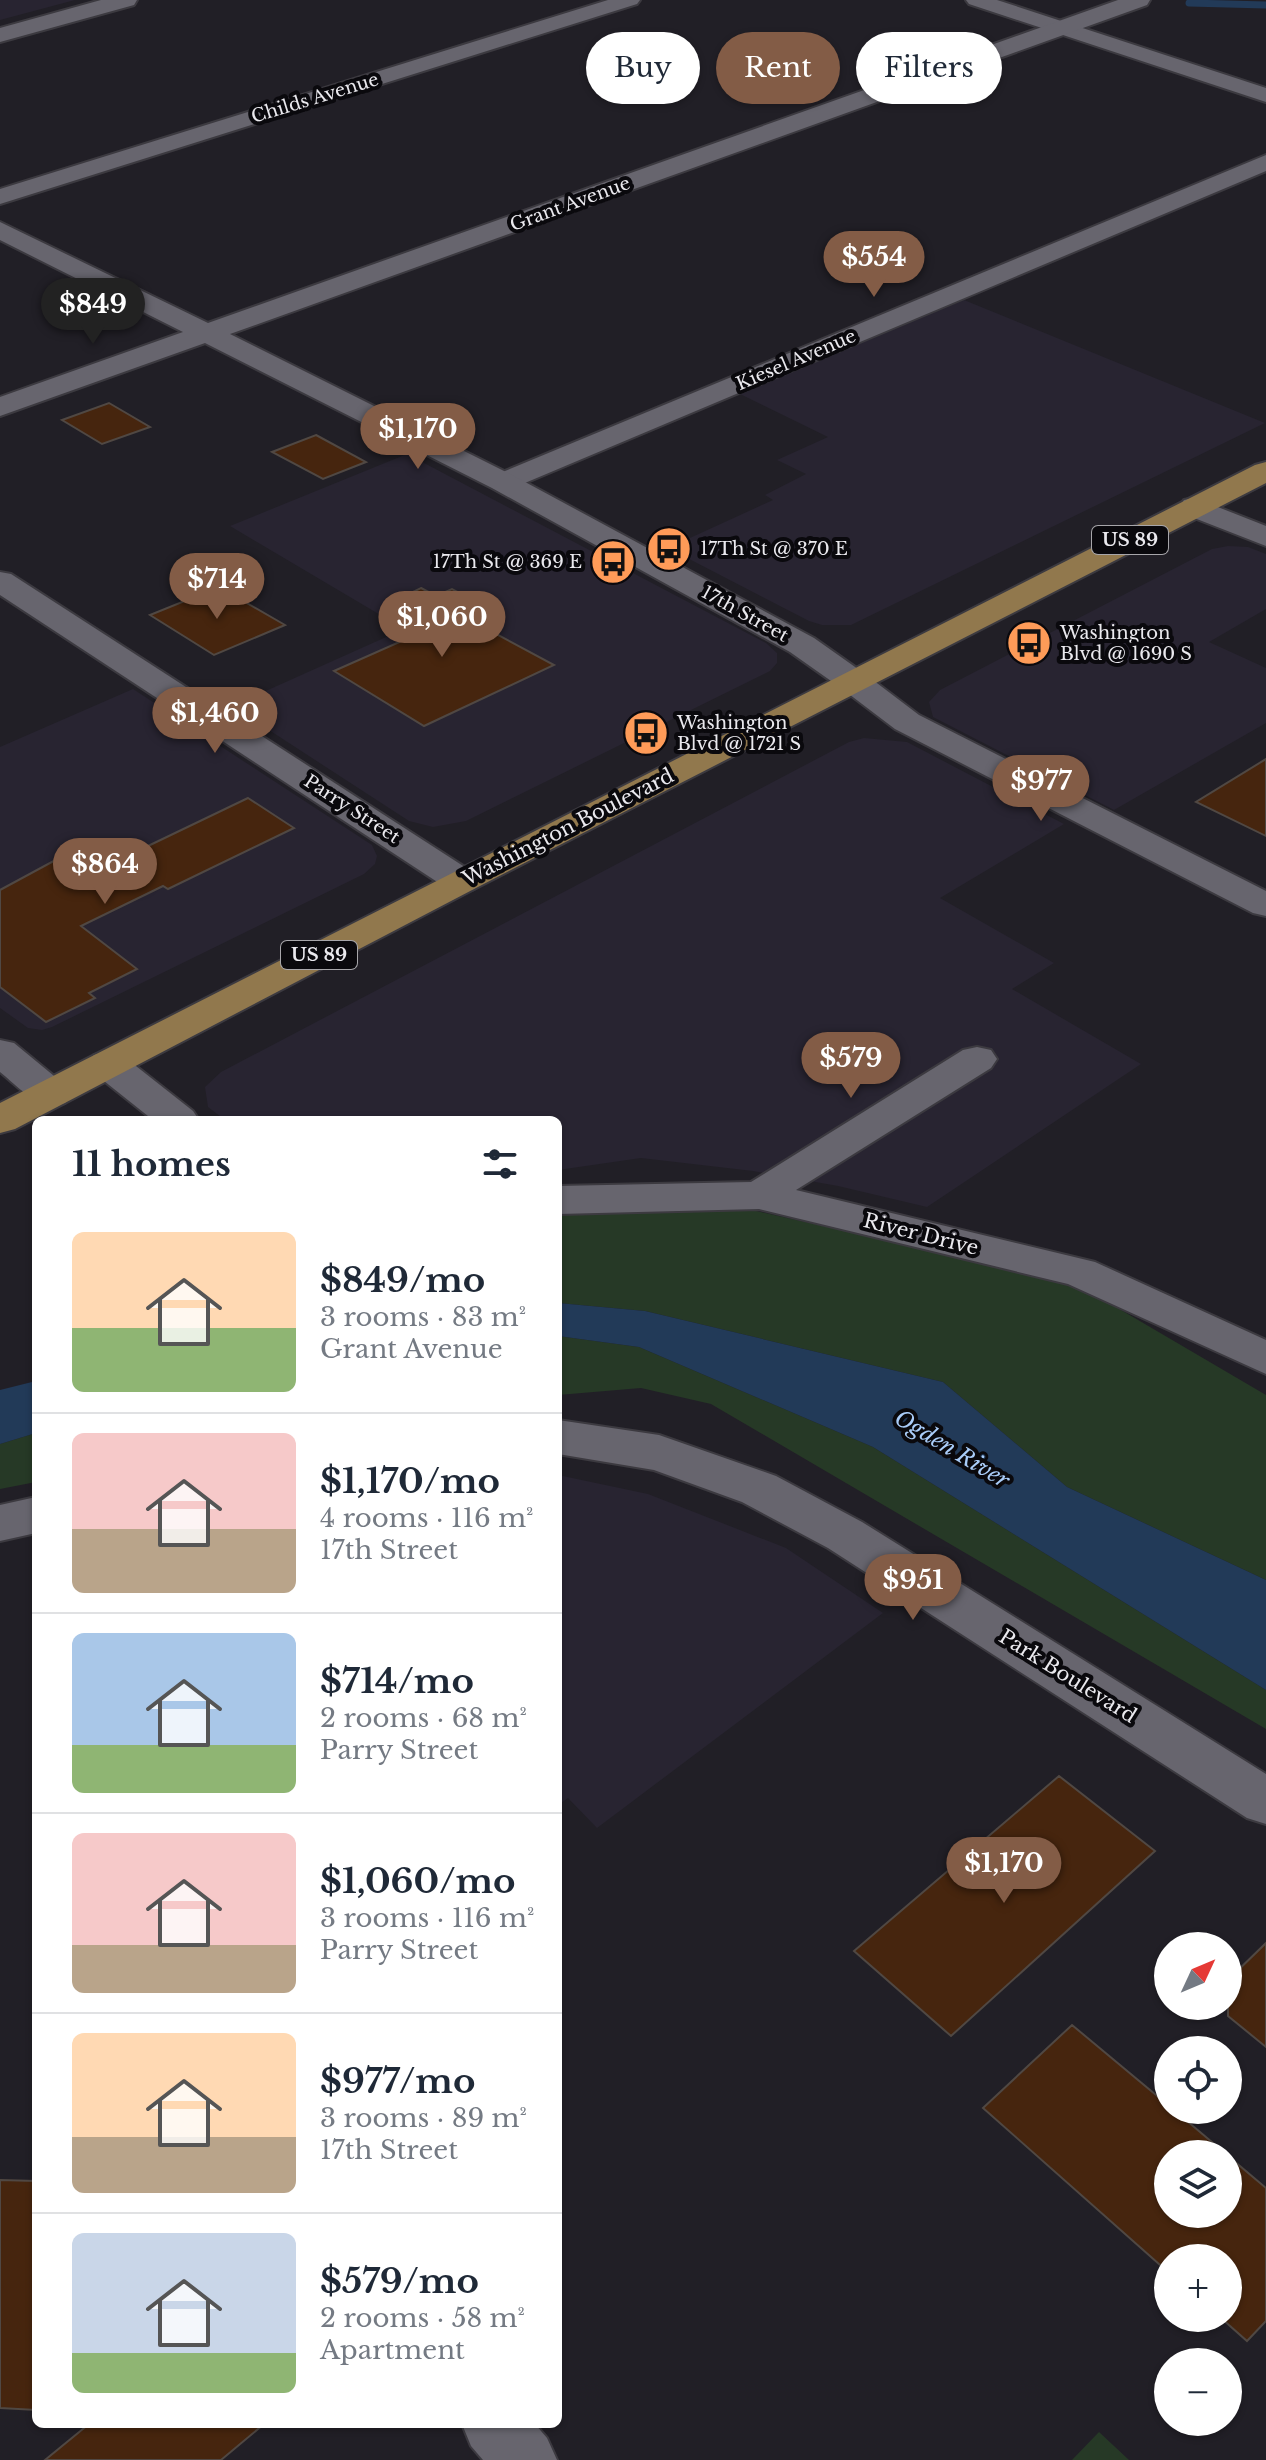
<!DOCTYPE html>
<meta charset="utf-8">
<style>
body{margin:0;font-family:"Libre Baskerville",serif;background:#f6f6f7;color:#1f2937;height:100vh;display:flex;flex-direction:column;font-size:30px;white-space:nowrap}
*{box-sizing:border-box;margin:0}
p{font-size:26px;color:#747a83}
.icon{flex:none;width:44px;height:44px;fill:none;stroke:currentColor;stroke-width:2;stroke-linecap:round;stroke-linejoin:round}
.map{position:relative;flex:1;overflow:hidden}
.drawer{position:absolute;left:32px;top:1116px;width:530px;height:1312px;display:flex;flex-direction:column;background:#fff;border-radius:12px;box-shadow:0 2px 6px #0004}
.drawer>*{flex:none}
.banner{position:absolute;left:586px;top:32px;width:560px;height:72px;display:flex;gap:16px}
.needle{width:52px;rotate:46deg}
.tools{position:absolute;left:1154px;top:1932px;display:grid;gap:16px}
.tools a{display:grid;place-items:center;width:88px;height:88px;border-radius:50%;background:#fff;box-shadow:0 2px 6px #0004;font-size:40px}
.price{position:absolute;translate:-50% -68px;padding:0 18px;border-radius:28px;background:#835c46;color:#fff;font-size:26px;line-height:52px;filter:drop-shadow(0 2px 4px #0008)}
.price::after{content:'';position:absolute;left:50%;top:48px;width:24px;height:18px;margin-left:-12px;background:inherit;clip-path:polygon(0 0,100% 0,50% 100%)}
.price.active{background:#222;color:#fff}
ul{padding:0;list-style:none}
li{display:flex;align-items:center;gap:24px;height:200px;padding:0 40px}
li+li{border-top:2px solid #e0e1e3}
li span{display:grid;place-items:center;flex:none;width:224px;height:160px;border-radius:12px;color:#555}
li>.icon{margin-inline-start:auto}
span .icon{width:96px;height:96px;fill:#fffc;stroke-width:1}
li b{font-size:34px}
h2{display:flex;justify-content:space-between;align-items:center;height:96px;padding:0 40px;font-size:34px}
.chip{padding:0 28px;border-radius:36px;background:#fff;box-shadow:0 2px 6px #0004;font-size:28px;line-height:72px}
.chip.active{background:#835c46;color:#fff}
.map>svg:first-child{display:block}
</style>
<div class="map">
<svg width="1266" height="2460" viewBox="0 0 1266 2460">
<rect width="100%" height="100%" fill="#211f26"/>
<g fill="#282431">
<path d="M0,0H75L0,20Z"/>
<path d="M964,300L1265,423L851,625H822L809,621L668,548L773,500L765,495L806,474L777,460L828,437L740,394Z"/>
<path d="M407,454L766,643L777,653V663L770,671L466,821L433,827L409,821L232,706L404,629L230,526Z"/>
<path d="M1228,546L1248,547L1266,554V609L1209,642L1266,668V723L1114,810L933,717L929,702L940,690L1212,549Z"/>
<path d="M133,689L372,845L377,856L375,864L364,874L52,1027L42,1030L28,1028L0,1008V747Z"/>
<path d="M864,738L907,742L1064,824L940,898L1054,963L1012,989L1141,1064L927,1207L838,1186L753,1171L641,1158L558,1170V1120H225L208,1107L205,1087L221,1072L849,742Z"/>
<path d="M558,1475L648,1494L786,1548L883,1613L597,1828L568,1798L558,1805Z"/>
</g>
<g fill="#263926">
<path d="M743,1208L1075,1283L1266,1395V1580L1067,1487L943,1382L645,1311L558,1303V1212Z"/>
<path d="M558,1336L639,1347L873,1447L1266,1690V1729L711,1404L641,1388L558,1395Z"/>
<path d="M36,1433V1482L0,1489V1444Z"/>
<path d="M1099,2432L1129,2460H1072Z"/>
</g>
<g fill="#223a58">
<path d="M558,1303L645,1311L943,1382L1067,1487L1266,1580V1690L873,1447L639,1347L558,1336Z"/>
<path d="M36,1381V1433L0,1444V1390Z"/>
</g>
<g fill="none" stroke-linecap="round" stroke-linejoin="round">
<path stroke="#223a58" stroke-width="7" d="M1189,3L1266,5"/>
</g>
<g fill="#46250e" stroke="#504843" stroke-width="2">
<path d="M109,403L150,427L102,444L62,420Z"/>
<path d="M316,435L366,462L323,479L272,452Z"/>
<path d="M219,587L285,625L214,655L150,615Z"/>
<path d="M421,588L436,596L452,589L496,612L474,622L554,665L424,726L334,671L429,629L385,605Z"/>
<path d="M1266,759V836L1196,802Z"/>
<path d="M248,798L294,828L168,889L163,886L81,926L137,969L89,993L95,998L46,1022L0,987V890L74,850L83,857L106,846L123,858Z"/>
<path d="M1059,1776L1155,1851L951,2036L854,1951Z"/>
<path d="M1266,1943V2047L1228,2016V1980Z"/>
<path d="M1072,2025L1168,2105V2110H1174L1226,2154H1168V2214H1228V2156L1266,2188V2321L1247,2341L1221,2318H1228V2258H1168V2272L983,2108Z"/>
<path d="M0,2180L36,2181V2410L0,2408Z"/>
<path d="M89,2424H264L221,2460H45Z"/>
</g>
<g fill="none" stroke-linecap="round" stroke-linejoin="round">
<g stroke="#3c3a40" stroke-width="4">
<g id="minor">
<path d="M608,0H640L637,4L0,204V189Z"/>
<path d="M966,0H997L1266,88V102L969,4Z"/>
<path d="M1266,155V171L513,488L503,491L493,488L488,482L493,476Z"/>
<path d="M0,572L11,574L474,873L479,881L474,889L461,892L448,889L0,595Z"/>
<path d="M853,671L865,674L919,715L1266,891V916L1253,913L895,729L841,688L837,681L841,674Z"/>
<path d="M0,1040L14,1043L65,1085L71,1094L65,1103C37,1110 21,1089 0,1072Z"/>
<path d="M977,1047L991,1050L997,1059L991,1068L796,1190L1095,1262L1266,1340V1374L1068,1284L759,1209L558,1214V1186L751,1182L963,1050Z"/>
<path d="M108,1052L122,1055L193,1111L199,1120H153L94,1073L88,1064L94,1055Z"/>
<path d="M462,2424H535L547,2438L557,2460H483L471,2446Z"/>
</g>
</g>
<g stroke="#3c3a40" stroke-width="4">
<g id="tertiary">
<path d="M101,0H137L134,5L0,42V28Z"/>
<path d="M1118,0H1150L1147,5L230,334L514,476L814,638L865,674L870,681L865,688L853,691L841,688L790,652L492,488L205,343L0,416V397L183,332L0,240V222L208,323Z"/>
<path d="M1195,498L1266,526V546L1184,514L1179,507L1184,500Z"/>
<path d="M558,1420L659,1435L776,1476L862,1522L1266,1774V1824L1247,1818L828,1548L742,1502L654,1470L558,1454Z"/>
<path d="M36,1497V1533L0,1541V1505Z"/>
</g>
</g>
<g stroke="#3c3a40" stroke-width="4">
<path id="primary" d="M1266,462V483L474,889L15,1129L0,1133V1103L1255,465Z"/>
</g>
<use href="#minor" fill="#67656e" fill-rule="evenodd"/>
<use href="#tertiary" fill="#67656e" fill-rule="evenodd"/>
<use href="#primary" fill="#91784d" fill-rule="evenodd"/>
</g>
<defs>
<g id="bus-disc" transform="scale(2.3)"><circle r="9.5" fill="#fe9b58" stroke="#0a090d"/><path d="M-5-6H5V4H4V6H2V4H-2V6H-4V4H-5ZM-3.5-4V0h7V-4ZM-3.5 1.2v1.5H-2V1.2ZM2 1.2v1.5H3.5V1.2Z" fill="#111"/></g>
</defs>
<g fill-rule="evenodd">
<use href="#bus-disc" x="669" y="549"/>
<use href="#bus-disc" x="613" y="562"/>
<use href="#bus-disc" x="1029" y="643"/>
<use href="#bus-disc" x="646" y="733"/>
</g>
<g text-anchor="middle" dominant-baseline="central" stroke-width="8" stroke-linejoin="round" paint-order="stroke">
<g font-size="18" fill="#eae9ee" stroke="#0a090d">
<text transform="translate(315 98) rotate(-17)">Childs Avenue</text>
<text transform="translate(570 204) rotate(-20)">Grant Avenue</text>
<text transform="translate(796 360) rotate(-23)">Kiesel Avenue</text>
<text transform="translate(745 614) rotate(29)">17th Street</text>
<text transform="translate(352 809) rotate(33)">Parry Street</text>
</g>
<g fill="#0a090d" stroke="#a7a6aa" stroke-width="2">
<rect x="1092" y="526" width="76" height="28" rx="6"/>
<rect x="281" y="941" width="76" height="28" rx="6"/>
</g>
<g font-size="18" font-weight="bold" fill="#eae9ee">
<text x="1130" y="540">US 89</text>
<text x="319" y="955">US 89</text>
</g>
<g font-size="18" fill="#eae9ee" stroke="#0a090d" text-anchor="start">
<text x="700" y="549">17Th St @ 370 E</text>
<text x="582" y="562" text-anchor="end">17Th St @ 369 E</text>
<text x="1060" y="633">Washington<tspan x="1060" dy="21">Blvd @ 1690 S</tspan></text>
<text x="677" y="723">Washington<tspan x="677" dy="21">Blvd @ 1721 S</tspan></text>
</g>
<g font-size="20" fill="#eae9ee" stroke="#0a090d">
<text transform="translate(568 827) rotate(-27)">Washington Boulevard</text>
<text transform="translate(921 1234) rotate(14)">River Drive</text>
<text transform="translate(1068 1676) rotate(32)">Park Boulevard</text>
</g>
<g font-size="22" font-style="italic" fill="#aacdf9" stroke="#0a090d">
<text transform="translate(952 1449) rotate(31)">Ogden River</text>
</g>
</g>
</svg>
<div class="tools">
<a><svg class="needle" viewBox="-14 -14 28 28"><path d="M0-13l5 13h-10z" fill="#e53935"/><path d="M0 13l5-13h-10z" fill="#747a83"/></svg></a>
<a><svg class="icon" aria-label="locate" viewBox="0 0 24 24"><circle cx="12" cy="12" r="6"/><path d="M12 2v4M12 18v4M2 12h4M18 12h4"/></svg></a>
<a><svg class="icon" aria-label="layers" viewBox="0 0 24 24"><path d="M12 4l9 5-9 5-9-5zM3 14l9 5 9-5"/></svg></a>
<a>+</a>
<a>−</a>
</div>
<b class="price" style="left:874px;top:299px">$554</b>
<b class="price active" style="left:93px;top:346px">$849</b>
<b class="price" style="left:418px;top:471px">$1,170</b>
<b class="price" style="left:217px;top:621px">$714</b>
<b class="price" style="left:442px;top:659px">$1,060</b>
<b class="price" style="left:215px;top:755px">$1,460</b>
<b class="price" style="left:1041px;top:823px">$977</b>
<b class="price" style="left:105px;top:906px">$864</b>
<b class="price" style="left:851px;top:1100px">$579</b>
<b class="price" style="left:913px;top:1622px">$951</b>
<b class="price" style="left:1004px;top:1905px">$1,170</b>
<div class="banner">
<a class="chip">Buy</a>
<a class="chip active">Rent</a>
<a class="chip">Filters</a>
</div>
<section class="drawer">
<h2>11 homes<svg class="icon" aria-label="filters" viewBox="0 0 24 24"><path d="M4 7h16M4 17h16"/><circle cx="9" cy="7" r="2"/><circle cx="15" cy="17" r="2"/></svg></h2>
<ul>
<li><span style="background:linear-gradient(#ffd9b3 60%,#8fb573 0)"><svg class="icon" aria-label="home" viewBox="0 0 24 24"><path d="M3 11l9-7 9 7M6 9v11h12V9"/></svg></span><div><b>$849/mo</b><p>3 rooms · 83 m²</p><p>Grant Avenue</p></div></li>
<li><span style="background:linear-gradient(#f6c9c9 60%,#b9a48a 0)"><svg class="icon" aria-label="home" viewBox="0 0 24 24"><path d="M3 11l9-7 9 7M6 9v11h12V9"/></svg></span><div><b>$1,170/mo</b><p>4 rooms · 116 m²</p><p>17th Street</p></div></li>
<li><span style="background:linear-gradient(#a9c7e8 70%,#8fb573 0)"><svg class="icon" aria-label="home" viewBox="0 0 24 24"><path d="M3 11l9-7 9 7M6 9v11h12V9"/></svg></span><div><b>$714/mo</b><p>2 rooms · 68 m²</p><p>Parry Street</p></div></li>
<li><span style="background:linear-gradient(#f6c9c9 70%,#b9a48a 0)"><svg class="icon" aria-label="home" viewBox="0 0 24 24"><path d="M3 11l9-7 9 7M6 9v11h12V9"/></svg></span><div><b>$1,060/mo</b><p>3 rooms · 116 m²</p><p>Parry Street</p></div></li>
<li><span style="background:linear-gradient(#ffd9b3 65%,#b9a48a 0)"><svg class="icon" aria-label="home" viewBox="0 0 24 24"><path d="M3 11l9-7 9 7M6 9v11h12V9"/></svg></span><div><b>$977/mo</b><p>3 rooms · 89 m²</p><p>17th Street</p></div></li>
<li><span style="background:linear-gradient(#c9d6e8 75%,#8fb573 0)"><svg class="icon" aria-label="home" viewBox="0 0 24 24"><path d="M3 11l9-7 9 7M6 9v11h12V9"/></svg></span><div><b>$579/mo</b><p>2 rooms · 58 m²</p><p>Apartment</p></div></li>
</ul>
</section>
</div>
